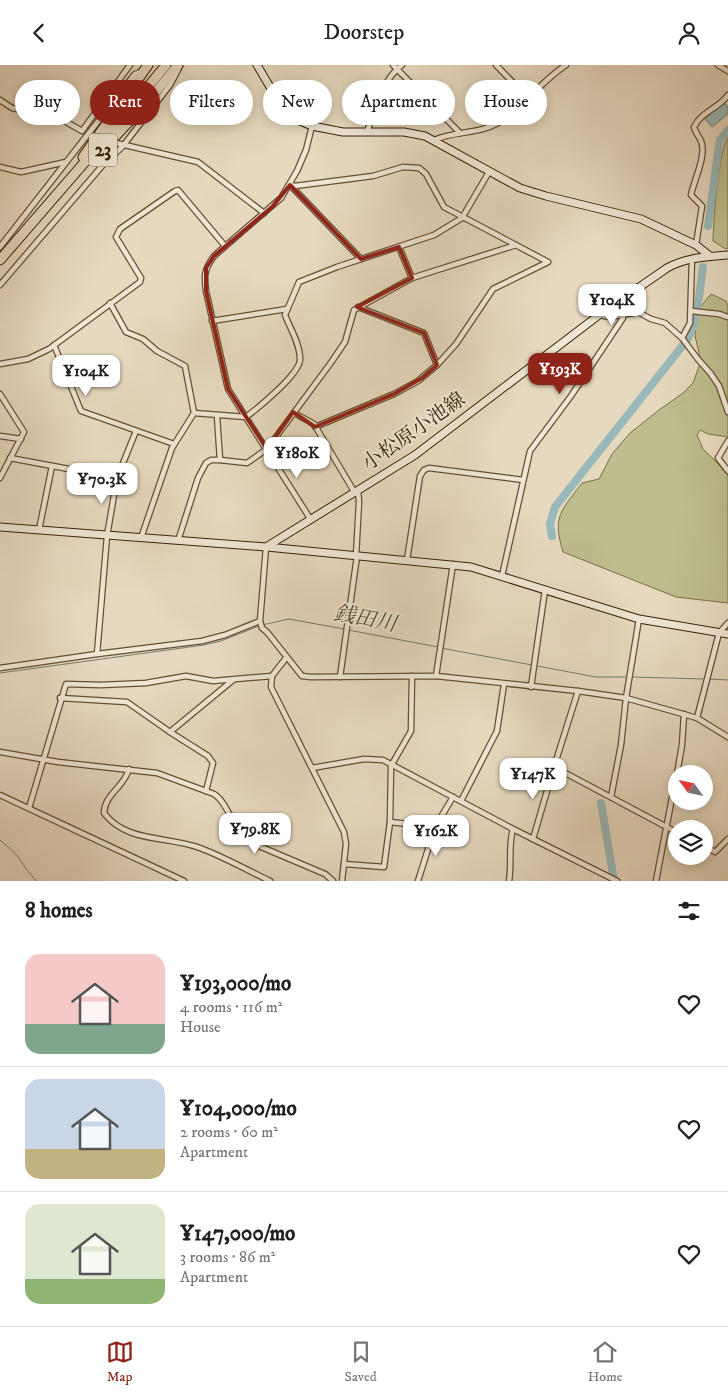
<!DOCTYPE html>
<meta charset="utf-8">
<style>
body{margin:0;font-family:"IM FELL DW Pica","Noto Serif JP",serif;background:#f2f2f2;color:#202124;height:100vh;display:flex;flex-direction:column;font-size:19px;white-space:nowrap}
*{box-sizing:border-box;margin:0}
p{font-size:16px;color:#757577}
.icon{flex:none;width:28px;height:28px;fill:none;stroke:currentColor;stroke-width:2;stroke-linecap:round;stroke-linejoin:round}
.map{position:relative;height:816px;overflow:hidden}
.side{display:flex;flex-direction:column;background:#fff;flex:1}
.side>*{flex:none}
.hud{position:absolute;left:15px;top:15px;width:699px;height:45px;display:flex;gap:10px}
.needle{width:32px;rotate:303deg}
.controls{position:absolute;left:668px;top:700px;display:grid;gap:10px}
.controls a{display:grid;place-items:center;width:45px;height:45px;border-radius:50%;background:#fff;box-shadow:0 2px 12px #0003;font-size:25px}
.price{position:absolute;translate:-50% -42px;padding:0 11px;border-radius:10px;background:#fff;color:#222;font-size:16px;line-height:32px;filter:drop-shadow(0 1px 2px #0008)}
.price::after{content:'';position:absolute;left:50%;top:30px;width:15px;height:11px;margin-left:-8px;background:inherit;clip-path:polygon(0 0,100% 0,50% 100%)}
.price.on{background:#8f2418;color:#fff}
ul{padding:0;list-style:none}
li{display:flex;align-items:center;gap:15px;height:125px;padding:0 25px}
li+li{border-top:1px solid #e0e0e0}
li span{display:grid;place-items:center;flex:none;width:140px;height:100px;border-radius:15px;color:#555}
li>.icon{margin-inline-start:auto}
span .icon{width:60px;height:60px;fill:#fffc;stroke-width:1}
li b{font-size:21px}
h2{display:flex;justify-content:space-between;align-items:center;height:60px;padding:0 25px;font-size:21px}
.tag{padding:0 18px;border-radius:22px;background:#fff;box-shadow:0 2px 12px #0003;font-size:18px;line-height:45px}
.tag.on{background:#8f2418;color:#fff}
header{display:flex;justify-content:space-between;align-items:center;height:65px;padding:0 25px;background:#fff;font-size:22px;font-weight:600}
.dock{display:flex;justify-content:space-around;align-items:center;height:70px;border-top:1px solid #e0e0e0;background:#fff;font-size:14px;color:#757577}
.dock a{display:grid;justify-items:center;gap:2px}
.dock .on{color:#8f2418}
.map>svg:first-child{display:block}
</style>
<header><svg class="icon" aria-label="back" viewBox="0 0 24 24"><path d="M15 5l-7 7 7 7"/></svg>Doorstep<svg class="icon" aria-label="person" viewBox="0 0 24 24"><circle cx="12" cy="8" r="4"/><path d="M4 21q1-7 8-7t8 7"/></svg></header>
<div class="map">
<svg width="728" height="816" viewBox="0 0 728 816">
<rect width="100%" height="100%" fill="#e7d9bf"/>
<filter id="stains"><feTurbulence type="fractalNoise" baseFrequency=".004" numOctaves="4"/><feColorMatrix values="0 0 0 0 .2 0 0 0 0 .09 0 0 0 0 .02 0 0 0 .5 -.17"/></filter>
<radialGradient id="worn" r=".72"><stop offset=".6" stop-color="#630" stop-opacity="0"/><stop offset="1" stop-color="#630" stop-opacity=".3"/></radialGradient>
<g fill="#bdbd8d" stroke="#7a7048">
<path d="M728,73V183L726,184L713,176C713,160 719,82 728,73Z"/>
<path d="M711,229L726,236L728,241V372L708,369L700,365L697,370L703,384L728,408V538L676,532L563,487C552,451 561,446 582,418L599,414L612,389L630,368L659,345L683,328L693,318L701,296L695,271L697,246Z"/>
</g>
<path fill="#99b9ba" stroke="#727d70" d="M724,37L728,42V49L712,62L705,54Z"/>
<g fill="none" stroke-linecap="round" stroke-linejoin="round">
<g stroke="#727d70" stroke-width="1">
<path d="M262,560L289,554L344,564"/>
<path d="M348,565L438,582"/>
<path d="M441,583L580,609L596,612H627"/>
<path d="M0,608L204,580L221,576L259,561"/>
<path d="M631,612L705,614"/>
<path d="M709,614L728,615"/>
<path d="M0,775C7,781 13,786 19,793C25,802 29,809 37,816"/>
</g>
<g stroke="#99b9ba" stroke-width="8">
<path d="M708,161L719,80L720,75L728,65"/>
<path d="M552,471L550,459L555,442L687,275C699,253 699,226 703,202"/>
<path d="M601,738L614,816"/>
</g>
<g stroke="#645031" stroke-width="7">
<g id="street">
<path d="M393,0L460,68"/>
<path d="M496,0L528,33"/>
<path d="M718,0L728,6"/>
<path d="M0,35L12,43L54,50L82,66L130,0"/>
<path d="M367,67C375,44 382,15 402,0"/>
<path d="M434,75C454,66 479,69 498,58C524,42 541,16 566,0"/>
<path d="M116,78L198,97L264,148"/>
<path d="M0,102L21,107L66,97"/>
<path d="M290,120L295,121L373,111L403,102L419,103L426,109L444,142L548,197L493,224L456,279L437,300L418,316L394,329L315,362"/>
<path d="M291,121L361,194"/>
<path d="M696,180L702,141L691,130C694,115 707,90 701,76C699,71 695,67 694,62C701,47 719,43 728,30"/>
<path d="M0,182L135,9L141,7"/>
<path d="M399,182L412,213"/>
<path d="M0,220L102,101L123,81L170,20L180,1"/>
<path d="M110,238L126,267L143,274L157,286L185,301L194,348L172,383L141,473"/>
<path d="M358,242L424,268L437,300"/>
<path d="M691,246L719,249L728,252"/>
<path d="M599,250L610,252L638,247L651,254L665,258L682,273L697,293L711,309L719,321L728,347"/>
<path d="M212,256L287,244"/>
<path d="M682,273L690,258L692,193"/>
<path d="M54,280L81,346L174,379"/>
<path d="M0,299L28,294L49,284L140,217L141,213L116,172L120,164L175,126L178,125L225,181"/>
<path d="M0,329L24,367L0,413"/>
<path d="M194,348L246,352C258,343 301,308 300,294C300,279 290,263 285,250L299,217L337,202L434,170L462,153L489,107"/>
<path d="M294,348L314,359L355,428"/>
<path d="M217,351L220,395"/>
<path d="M136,366L117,413L107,471L97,589L202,576L225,570L260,556"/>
<path d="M0,371L21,374"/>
<path d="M728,376L718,393L728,406"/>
<path d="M10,393L117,413"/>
<path d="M311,455L228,324L206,226C204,210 204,205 214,191L281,133L297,106L306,85L312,61"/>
<path d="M39,465L52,401"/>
<path d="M178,476L198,413L206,398L211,395H220L247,398L267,384L330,299L345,277L354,245L412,213L516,180"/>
<path d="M266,482L260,556L262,563L267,567L302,611L311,612L436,611L578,626L626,633L697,653L728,672"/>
<path d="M356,491L359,437L358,426"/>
<path d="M407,495L420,411L424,405L429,403L523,415"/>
<path d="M502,511L530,386L571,331L623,253V250"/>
<path d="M286,593L272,611L271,622L344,767L346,779L342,816"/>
<path d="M0,603L97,589"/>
<path d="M436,611L453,499"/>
<path d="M340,612L357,491"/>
<path d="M531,622L545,525"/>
<path d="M60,633L127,637L170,667L208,691L213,698L206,726"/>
<path d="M697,653L719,568L728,558"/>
<path d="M170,667L233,615"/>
<path d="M0,687L58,697L157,708L214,729C227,737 233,762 245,775L325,809L333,816"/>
<path d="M554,702L676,767"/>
<path d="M312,703L364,694L383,695L513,764L617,816"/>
<path d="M129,704C125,721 104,730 104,748C126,778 169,771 200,783C224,792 247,805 270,816"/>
<path d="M677,709L682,680L684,649"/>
<path d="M0,730L184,816"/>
<path d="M611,732L621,680L626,633L639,554"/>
<path d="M461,736L497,666L504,619"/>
<path d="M29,743L66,619L101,620L146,618L186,611L213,616L272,611"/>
<path d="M390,757L435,762"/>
<path d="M533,774L554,702L578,626"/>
<path d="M704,781L715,787L728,774"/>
<path d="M344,799L384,802L390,757L391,701L411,666L412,611"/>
<path d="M418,816L435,762L453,732"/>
<path d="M509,816C512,798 508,781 513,764"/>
<path d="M656,816L676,712"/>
</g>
</g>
<g stroke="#382202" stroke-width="9">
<g id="secondary">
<path d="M257,0L280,39L298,55L312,61L343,67H404L425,71L520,123L546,131L641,154L696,180L710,191"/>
<path d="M0,462L266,482L415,390L599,250L667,203C687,192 706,192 728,190"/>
<path d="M267,482L471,502L639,554L728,569"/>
</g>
</g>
<g stroke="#382202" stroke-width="11">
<g id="highway">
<path d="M97,91L150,34L178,0"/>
<path d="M83,92L148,0"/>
<path d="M0,195L116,61L166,0"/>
</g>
</g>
<use href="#street" stroke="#efe6d5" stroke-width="4.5"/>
<use href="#secondary" stroke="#efe6d5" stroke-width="7"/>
<use href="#highway" stroke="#e7d9bf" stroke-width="9"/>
</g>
<path fill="none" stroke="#8f2418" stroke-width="4" stroke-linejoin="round" d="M290,120L361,194L399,182L412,213L357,242L424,268L437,300L422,313L394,329L315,362L293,347L267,384L228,324L206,226V203L214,191L272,142Z"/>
<g text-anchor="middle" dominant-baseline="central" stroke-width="4" stroke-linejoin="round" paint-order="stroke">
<rect fill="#efe6d5" stroke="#6f5d41" stroke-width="1" x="89" y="68.5" width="28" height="33" rx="4"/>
<g font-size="19" font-weight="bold" fill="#382202">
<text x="103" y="85">23</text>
</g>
<g font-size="20" fill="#382202" stroke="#efe6d5">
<text transform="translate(414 367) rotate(-35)">小松原小池線</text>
</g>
<g font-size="21" font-style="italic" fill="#554f39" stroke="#efe6d5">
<text transform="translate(365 554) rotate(11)">銭田川</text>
</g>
</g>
<rect width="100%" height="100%" filter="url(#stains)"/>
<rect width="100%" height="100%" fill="url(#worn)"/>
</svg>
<div class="controls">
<a><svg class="needle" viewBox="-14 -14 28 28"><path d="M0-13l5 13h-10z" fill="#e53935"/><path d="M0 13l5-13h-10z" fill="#757577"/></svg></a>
<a><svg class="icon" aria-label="layers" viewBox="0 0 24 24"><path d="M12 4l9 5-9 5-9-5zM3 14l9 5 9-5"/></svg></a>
</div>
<b class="price" style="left:612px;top:261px">¥104K</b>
<b class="price on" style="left:560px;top:330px">¥193K</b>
<b class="price" style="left:86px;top:332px">¥104K</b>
<b class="price" style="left:297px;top:414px">¥180K</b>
<b class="price" style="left:102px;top:440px">¥70.3K</b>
<b class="price" style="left:533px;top:735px">¥147K</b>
<b class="price" style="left:255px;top:790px">¥79.8K</b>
<b class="price" style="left:436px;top:792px">¥162K</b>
<div class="hud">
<a class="tag">Buy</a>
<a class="tag on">Rent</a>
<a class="tag">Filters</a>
<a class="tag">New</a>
<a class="tag">Apartment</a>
<a class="tag">House</a>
</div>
</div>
<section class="side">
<h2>8 homes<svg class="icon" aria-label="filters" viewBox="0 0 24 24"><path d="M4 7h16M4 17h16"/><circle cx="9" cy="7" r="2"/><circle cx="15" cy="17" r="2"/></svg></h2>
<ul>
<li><span style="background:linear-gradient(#f6c9c9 70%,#7fa58c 0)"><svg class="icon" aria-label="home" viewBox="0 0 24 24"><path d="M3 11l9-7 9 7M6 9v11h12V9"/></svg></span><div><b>¥193,000/mo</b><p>4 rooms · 116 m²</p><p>House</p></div><svg class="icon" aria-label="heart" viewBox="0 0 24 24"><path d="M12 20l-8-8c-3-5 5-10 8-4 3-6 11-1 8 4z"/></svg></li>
<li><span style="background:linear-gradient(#c9d6e8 70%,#c2b280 0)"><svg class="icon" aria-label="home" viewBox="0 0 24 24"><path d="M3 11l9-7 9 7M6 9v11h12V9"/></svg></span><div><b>¥104,000/mo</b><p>2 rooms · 60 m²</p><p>Apartment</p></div><svg class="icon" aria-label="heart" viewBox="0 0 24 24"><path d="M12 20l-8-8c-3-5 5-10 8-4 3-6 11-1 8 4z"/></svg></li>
<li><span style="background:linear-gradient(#dfe7d0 75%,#8fb573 0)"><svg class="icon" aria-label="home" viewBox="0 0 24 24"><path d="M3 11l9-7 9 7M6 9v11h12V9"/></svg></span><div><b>¥147,000/mo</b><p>3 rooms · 86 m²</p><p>Apartment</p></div><svg class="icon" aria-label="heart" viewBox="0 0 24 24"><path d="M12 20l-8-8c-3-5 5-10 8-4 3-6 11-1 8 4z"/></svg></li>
</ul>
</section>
<nav class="dock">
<a class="on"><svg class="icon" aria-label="map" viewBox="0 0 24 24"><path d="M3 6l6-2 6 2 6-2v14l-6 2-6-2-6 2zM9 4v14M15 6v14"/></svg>Map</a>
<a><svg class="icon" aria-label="saved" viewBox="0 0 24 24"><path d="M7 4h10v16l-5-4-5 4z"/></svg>Saved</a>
<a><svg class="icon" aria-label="home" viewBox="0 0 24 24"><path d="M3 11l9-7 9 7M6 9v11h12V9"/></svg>Home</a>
</nav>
